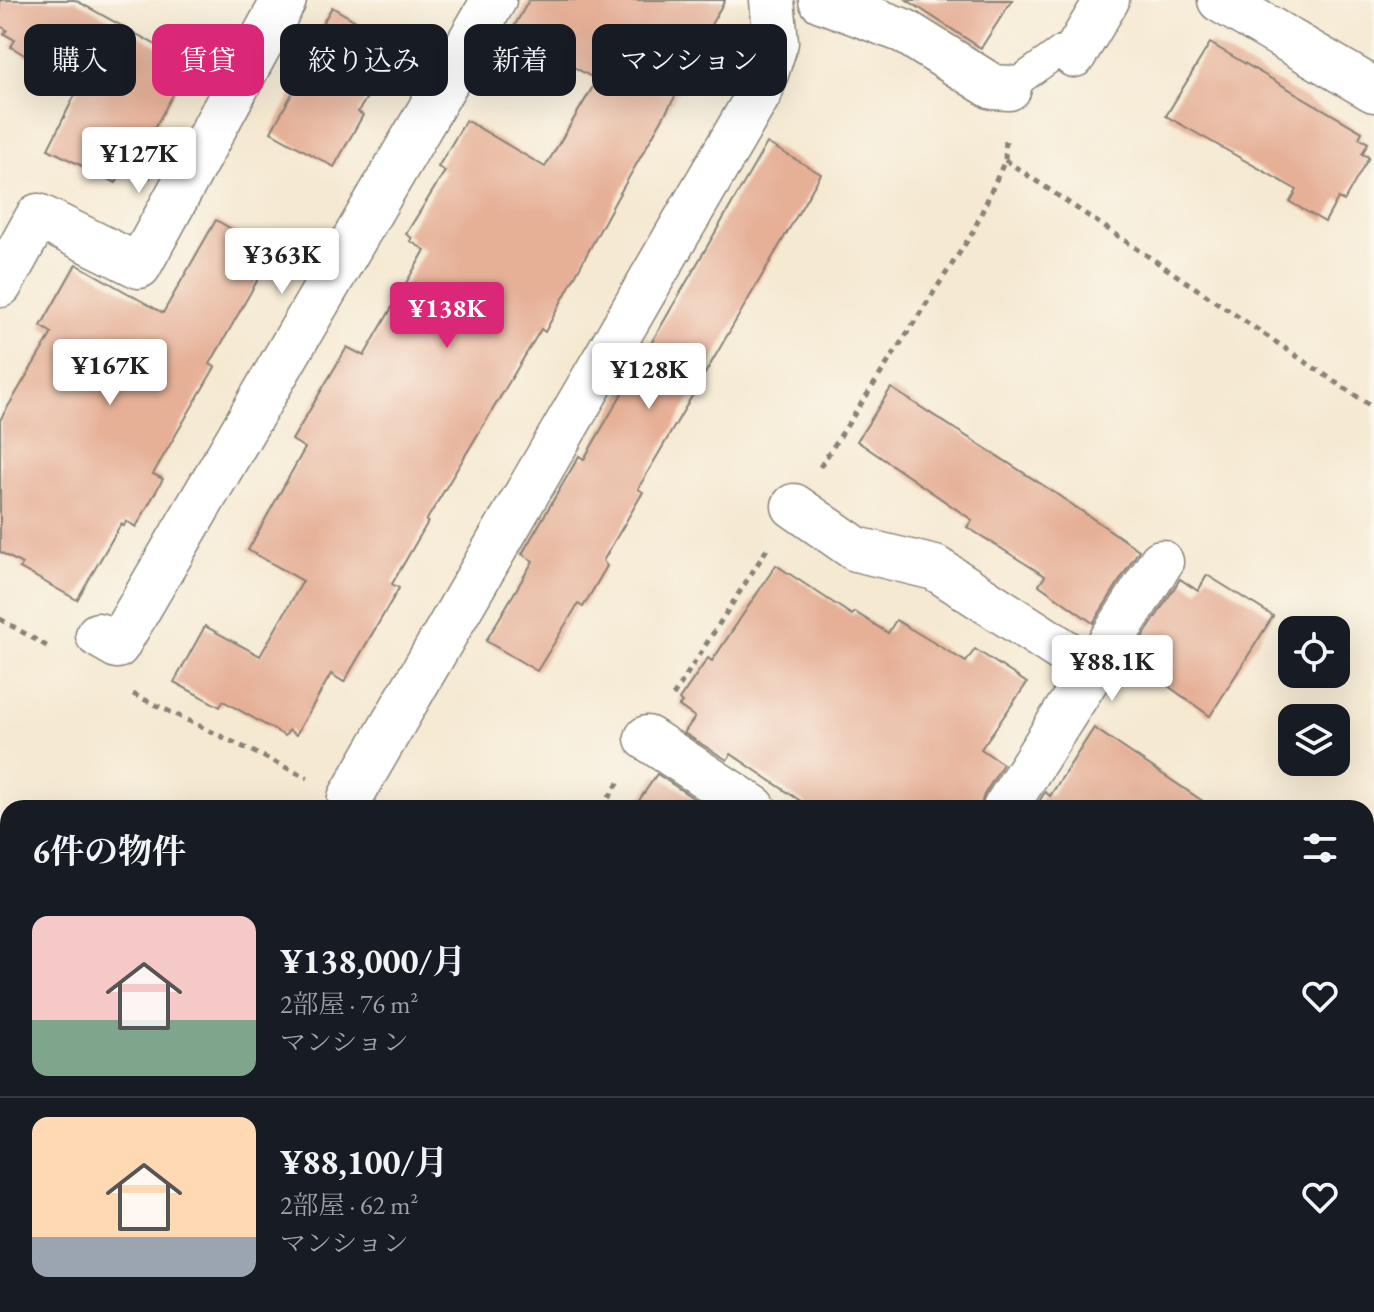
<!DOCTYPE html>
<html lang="ja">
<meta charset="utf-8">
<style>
body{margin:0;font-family:"EB Garamond","Noto Serif JP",serif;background:#242831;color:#f1f3f6;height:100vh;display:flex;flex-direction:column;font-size:30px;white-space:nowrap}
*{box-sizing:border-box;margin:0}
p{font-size:26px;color:#9ea1a6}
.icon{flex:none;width:44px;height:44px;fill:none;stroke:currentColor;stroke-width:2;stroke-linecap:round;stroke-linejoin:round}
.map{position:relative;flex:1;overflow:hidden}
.sheet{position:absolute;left:0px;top:800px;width:1374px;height:512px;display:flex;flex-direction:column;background:#171b24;border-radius:24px 24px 0 0;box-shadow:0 8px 32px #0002}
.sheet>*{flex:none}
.top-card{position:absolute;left:24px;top:24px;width:800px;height:72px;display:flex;gap:16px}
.controls{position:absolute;left:1278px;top:616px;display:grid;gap:16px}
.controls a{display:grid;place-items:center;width:72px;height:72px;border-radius:16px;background:#171b24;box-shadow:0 8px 32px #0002;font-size:40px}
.price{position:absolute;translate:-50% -68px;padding:0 18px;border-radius:8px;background:#fff;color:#222;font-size:26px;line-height:52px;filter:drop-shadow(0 2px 4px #0008)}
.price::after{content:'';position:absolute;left:50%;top:48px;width:24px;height:18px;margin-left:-12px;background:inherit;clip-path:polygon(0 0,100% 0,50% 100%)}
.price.current{background:#db2777;color:#fff}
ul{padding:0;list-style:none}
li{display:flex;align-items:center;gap:24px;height:200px;padding:0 32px}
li+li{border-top:2px solid #363941}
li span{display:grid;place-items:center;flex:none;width:224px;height:160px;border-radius:16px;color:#555}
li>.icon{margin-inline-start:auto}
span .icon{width:96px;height:96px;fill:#fffc;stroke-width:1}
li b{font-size:34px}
h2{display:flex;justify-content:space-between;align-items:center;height:96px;padding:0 32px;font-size:34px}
.pill{padding:0 28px;border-radius:16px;background:#171b24;box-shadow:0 8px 32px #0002;font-size:28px;line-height:72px}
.pill.current{background:#db2777;color:#fff}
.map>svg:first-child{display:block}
</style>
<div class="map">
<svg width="1374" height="1312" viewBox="0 0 1374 1312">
<rect width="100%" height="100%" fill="#fbf7ec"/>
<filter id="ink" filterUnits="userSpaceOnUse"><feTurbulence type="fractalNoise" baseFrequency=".0125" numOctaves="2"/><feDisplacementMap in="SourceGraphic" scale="16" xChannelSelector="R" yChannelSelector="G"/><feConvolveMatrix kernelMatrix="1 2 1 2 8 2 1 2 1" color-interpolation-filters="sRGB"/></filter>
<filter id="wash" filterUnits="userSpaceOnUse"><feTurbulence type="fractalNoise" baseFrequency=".006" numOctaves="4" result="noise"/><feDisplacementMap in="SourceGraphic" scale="32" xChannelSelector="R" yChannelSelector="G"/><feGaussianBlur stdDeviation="1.8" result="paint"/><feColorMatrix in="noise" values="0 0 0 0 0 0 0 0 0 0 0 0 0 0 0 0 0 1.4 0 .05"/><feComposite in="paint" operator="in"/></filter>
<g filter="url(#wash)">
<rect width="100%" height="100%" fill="#f5e9d2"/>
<path fill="#b2ca6e" stroke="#677345" stroke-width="2" d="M608,1304H657L669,1312H603Z"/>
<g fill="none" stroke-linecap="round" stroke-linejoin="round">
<g stroke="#71beeb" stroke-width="16">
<path d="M395,1304L413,1312"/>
<path d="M76,1312L86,1304"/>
</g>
</g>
<g id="blocks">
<g fill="#e6b097">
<path d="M0,0H75L190,64L154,129L170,137L150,178L125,166L116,183L48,149L79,87L11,47L15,40L4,34L7,30L0,26Z"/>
<path d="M529,0H725L708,30L712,32L616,200L545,332L541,329L426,521L428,522L392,584L399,588L344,682L331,674L296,735L289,730L285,736L223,701L220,707L174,682L205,626L260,656L303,581L248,550L305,448L292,440L347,347L364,356L425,250L410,241L412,238L406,234L445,171L438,167L466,120L545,167L597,80L511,32Z"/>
<path d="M907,0H1012L981,48Z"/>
<path d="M332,7L398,46L358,112L363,115L334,167L271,132L305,70L298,66Z"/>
<path d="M1210,43L1362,132L1359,138L1368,143L1362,154L1369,157L1344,201L1338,198L1325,222L1290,202L1297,190L1166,116Z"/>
<path d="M767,143L821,174L638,489L643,492L603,561L607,566L583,607L578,604L537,671L486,641L533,561L522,554L579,456L584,459Z"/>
<path d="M216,220L273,253L210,364L215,367L153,474L163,479L136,527L126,521L124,526L121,524L77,600L20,568L22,564L0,552V420L52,333L41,326L76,264L163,313Z"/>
<path d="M891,388L1052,491L1139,550L1093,623L1039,585L1045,576L967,527L972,520L857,441Z"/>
<path d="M776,565L852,615L855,612L888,633L896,620L966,662L975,649L1027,683L981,749L1003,764L984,795L980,808H811L731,754L727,760L684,733L695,717L679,706L682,703L679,700L708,658L712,661Z"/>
<path d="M1207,575L1273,616L1210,716L1136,663L1141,656L1134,651L1180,579L1198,591Z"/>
<path d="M1094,728L1213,808H1035L1045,792L1050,796Z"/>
<path d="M657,774L699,802L695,808H634Z"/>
</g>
</g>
</g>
<g filter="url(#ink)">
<use href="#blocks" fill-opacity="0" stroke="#888277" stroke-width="2"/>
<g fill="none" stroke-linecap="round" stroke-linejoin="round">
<g stroke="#888277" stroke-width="31">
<path id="service" d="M1009,88L1062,50L1074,55"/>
</g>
<g stroke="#888277" stroke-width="47">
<g id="minor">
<path d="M821,0L904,31L993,87L1009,88"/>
<path d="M1220,0L1374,90"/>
<path d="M1074,55L1107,0"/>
<path d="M0,285L38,216L139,266L284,0"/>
<path d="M794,506L856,549L935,568L1093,670"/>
<path d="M98,635L117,646L494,0"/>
<path d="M647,738L754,808"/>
<path d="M350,798L760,92L776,42L772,0"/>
<path d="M1005,808L1161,562"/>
<path d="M1366,935L1374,941"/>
<path d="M1366,1288L1374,1293"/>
<path d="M700,1304L712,1312"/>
<path d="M1115,1304L1126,1312"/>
</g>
</g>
<g stroke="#888277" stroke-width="5" stroke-dasharray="6 6" stroke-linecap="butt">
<path d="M1005,160L1374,408"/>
<path d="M820,467L973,232L1005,160L1006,137"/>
<path d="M0,619L50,648"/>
<path d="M133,694L308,778"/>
<path d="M673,696L769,546"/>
<path d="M602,808L621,779"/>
<path d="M249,1312L253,1304"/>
</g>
<use href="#service" stroke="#fff" stroke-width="28"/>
<use href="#minor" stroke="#fff" stroke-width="44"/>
</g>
</g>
</svg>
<div class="controls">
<a><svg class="icon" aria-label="locate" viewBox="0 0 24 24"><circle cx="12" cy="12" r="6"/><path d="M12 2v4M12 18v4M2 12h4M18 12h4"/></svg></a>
<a><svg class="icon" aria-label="layers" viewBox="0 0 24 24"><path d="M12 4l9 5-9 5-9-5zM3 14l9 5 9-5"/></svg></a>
</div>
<b class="price" style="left:139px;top:195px">¥127K</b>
<b class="price" style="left:282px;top:296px">¥363K</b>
<b class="price current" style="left:447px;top:350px">¥138K</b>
<b class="price" style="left:110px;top:407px">¥167K</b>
<b class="price" style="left:649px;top:411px">¥128K</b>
<b class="price" style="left:1112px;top:703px">¥88.1K</b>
<div class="top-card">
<a class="pill">購入</a>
<a class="pill current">賃貸</a>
<a class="pill">絞り込み</a>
<a class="pill">新着</a>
<a class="pill">マンション</a>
</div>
<section class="sheet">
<h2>6件の物件<svg class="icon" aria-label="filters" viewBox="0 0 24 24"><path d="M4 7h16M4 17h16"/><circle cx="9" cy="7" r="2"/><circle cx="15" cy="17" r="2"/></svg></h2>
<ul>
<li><span style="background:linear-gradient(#f6c9c9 65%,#7fa58c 0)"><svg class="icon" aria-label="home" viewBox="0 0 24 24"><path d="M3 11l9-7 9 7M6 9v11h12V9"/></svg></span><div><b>¥138,000/月</b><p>2部屋 · 76 m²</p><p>マンション</p></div><svg class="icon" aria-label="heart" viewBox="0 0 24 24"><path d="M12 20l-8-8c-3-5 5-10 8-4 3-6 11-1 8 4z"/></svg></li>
<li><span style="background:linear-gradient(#ffd9b3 75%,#9aa5b1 0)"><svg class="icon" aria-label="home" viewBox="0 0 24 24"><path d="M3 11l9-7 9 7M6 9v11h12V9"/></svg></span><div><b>¥88,100/月</b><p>2部屋 · 62 m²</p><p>マンション</p></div><svg class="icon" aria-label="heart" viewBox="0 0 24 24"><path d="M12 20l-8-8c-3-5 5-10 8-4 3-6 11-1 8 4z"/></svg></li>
</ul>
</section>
</div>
